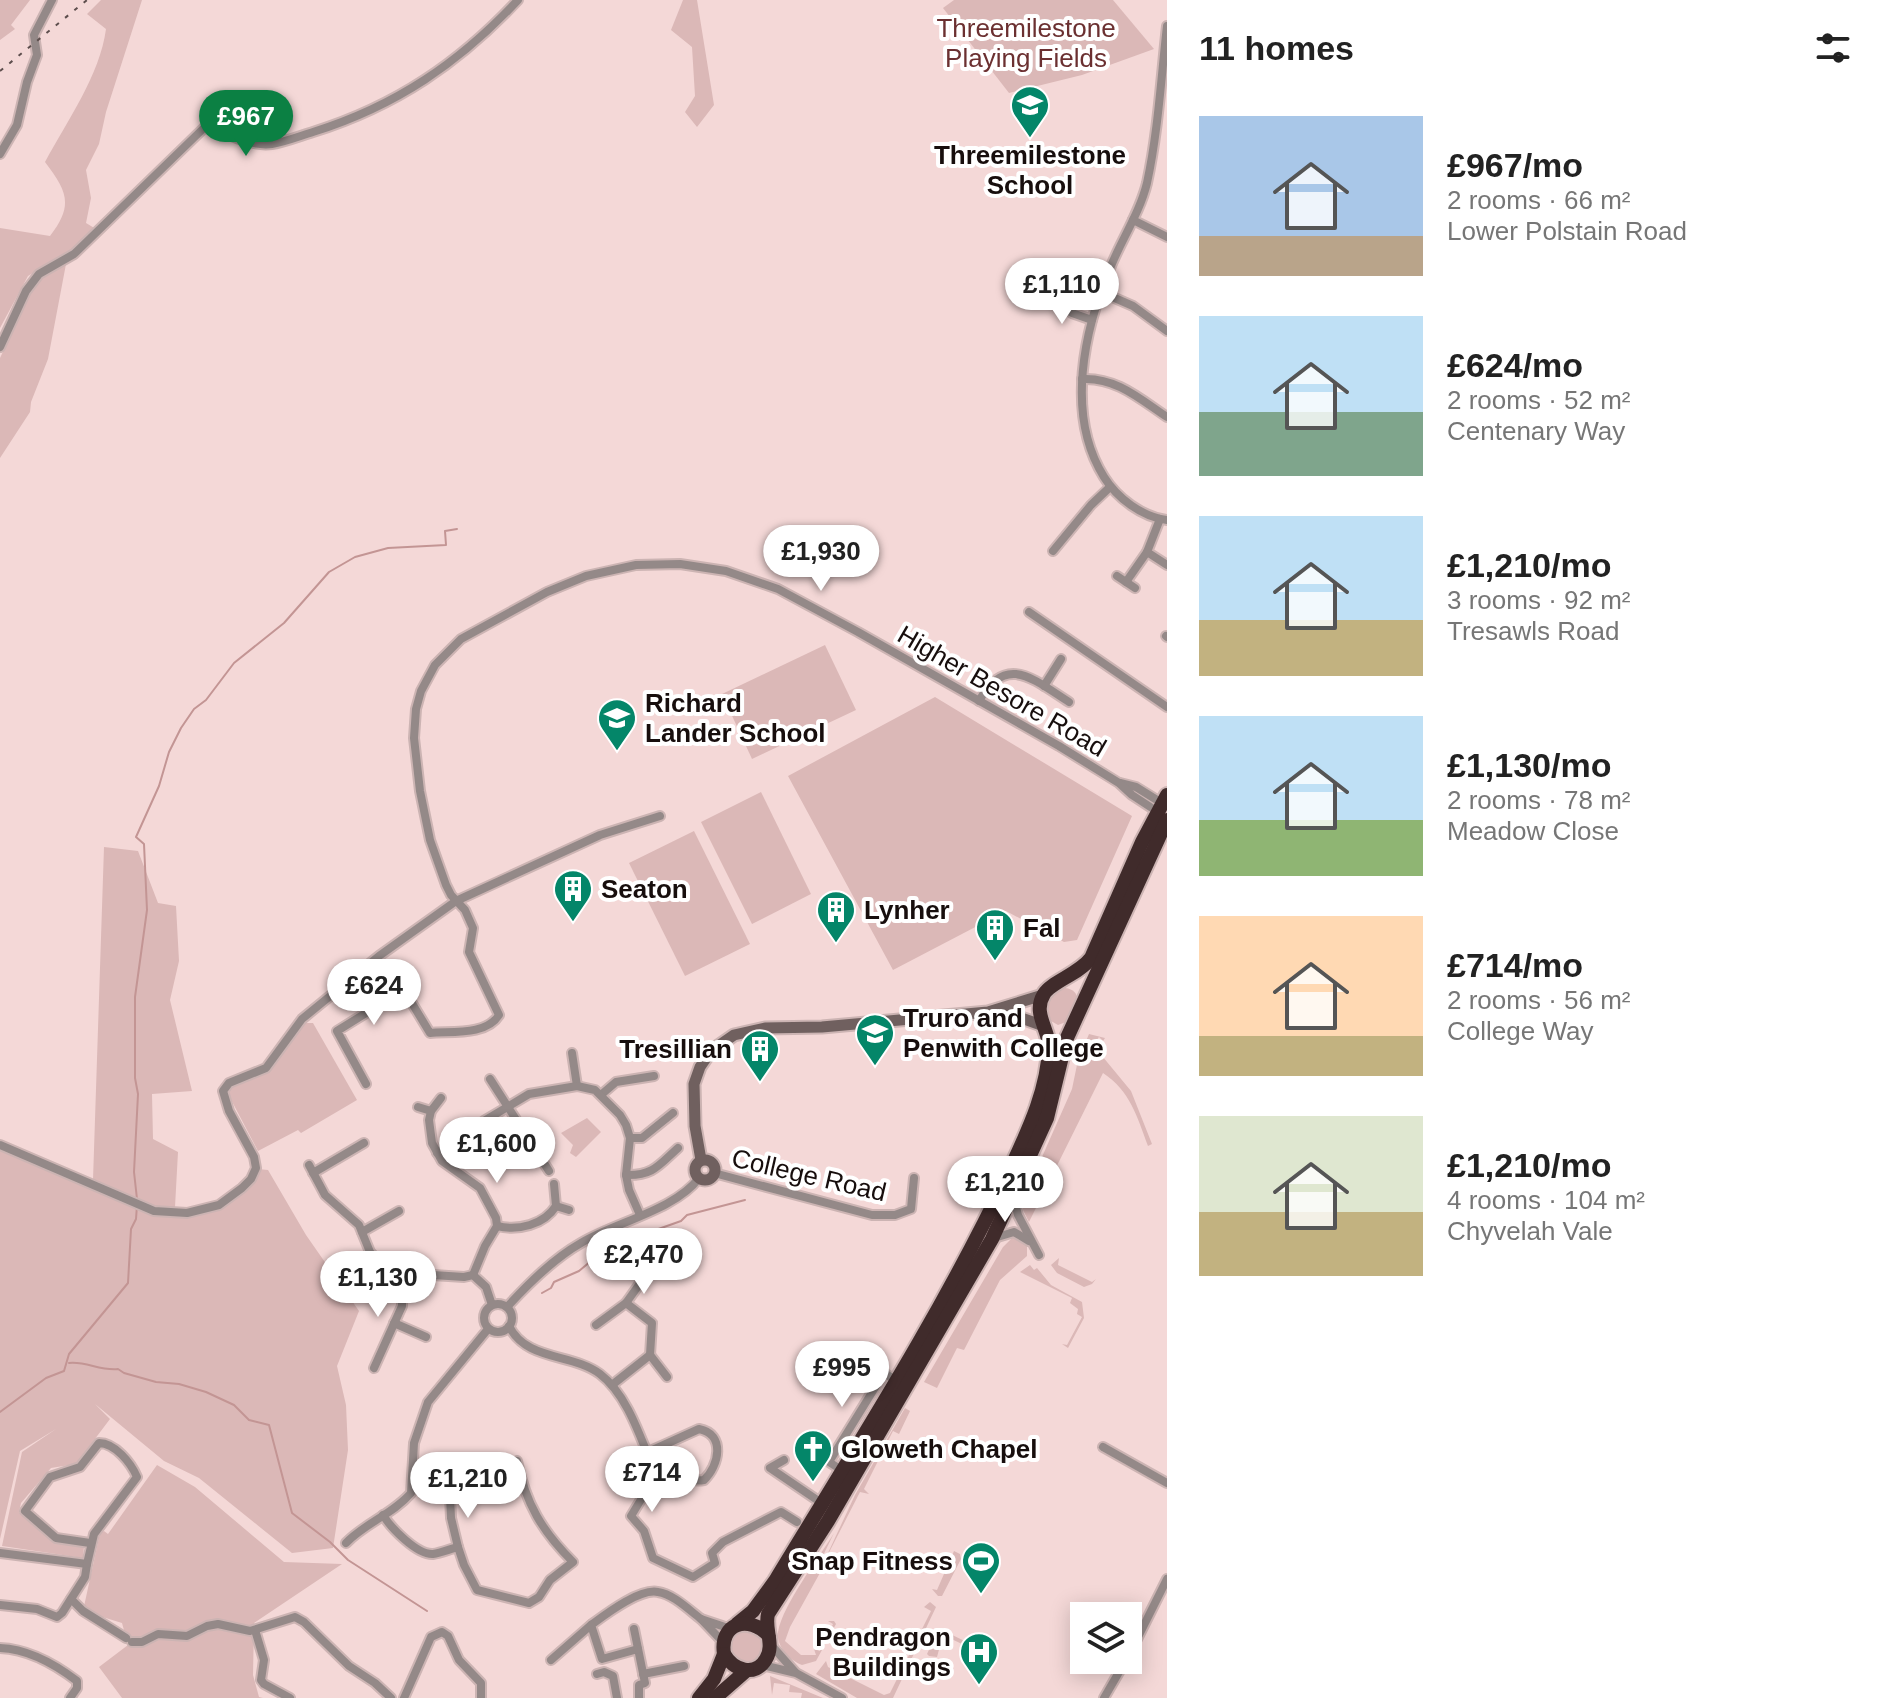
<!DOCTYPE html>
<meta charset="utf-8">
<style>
body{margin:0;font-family:Arial,sans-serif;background:#f2f2f2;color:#222;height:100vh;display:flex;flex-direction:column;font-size:30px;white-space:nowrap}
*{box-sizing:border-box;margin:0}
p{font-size:26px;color:#767676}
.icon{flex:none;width:44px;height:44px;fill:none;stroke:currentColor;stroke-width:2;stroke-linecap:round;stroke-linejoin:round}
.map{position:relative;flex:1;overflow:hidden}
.panel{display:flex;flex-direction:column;background:#fff;width:720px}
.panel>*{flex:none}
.buttons{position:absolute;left:1070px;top:1602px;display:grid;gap:16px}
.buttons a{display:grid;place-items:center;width:72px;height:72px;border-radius:0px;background:#fff;box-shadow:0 4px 20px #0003;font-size:40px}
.price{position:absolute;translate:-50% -68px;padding:0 18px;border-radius:28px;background:#fff;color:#222;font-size:26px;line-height:52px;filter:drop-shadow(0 2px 4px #0008)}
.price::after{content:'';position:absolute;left:50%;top:48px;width:24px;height:18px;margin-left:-12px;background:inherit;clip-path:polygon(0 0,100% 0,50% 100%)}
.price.on{background:#0b8043;color:#fff}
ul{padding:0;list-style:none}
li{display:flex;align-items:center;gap:24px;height:200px;padding:0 32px}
li span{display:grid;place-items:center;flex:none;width:224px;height:160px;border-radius:0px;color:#555}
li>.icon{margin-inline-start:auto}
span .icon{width:96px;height:96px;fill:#fffc;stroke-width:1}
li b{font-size:34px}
h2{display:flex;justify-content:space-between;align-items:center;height:96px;padding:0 32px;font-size:34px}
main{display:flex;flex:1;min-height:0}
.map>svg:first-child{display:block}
</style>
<main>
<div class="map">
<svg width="1167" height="1698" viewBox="0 0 1167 1698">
<rect width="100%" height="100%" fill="#f4d8d7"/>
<g fill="#dbb8b7">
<path d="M0,0H30L11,25L15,29L0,40Z"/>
<path d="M101,0H142L106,112L99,144L86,170L91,198L86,223L96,229L80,244L28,276L0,328V228L50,236C74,205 67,191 45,162C67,121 100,75 106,29L87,14Z"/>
<path d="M683,0H697L714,105L697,127L685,112L695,96L692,47L671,30Z"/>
<path d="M954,0H1113L1154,49L1082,75L1009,93L943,8Z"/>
<path d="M66,264L48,359L31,402L30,412L0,458V358L30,294L41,278Z"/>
<path d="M825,645L856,710L752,759L722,694Z"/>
<path d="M935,697L1132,816L1077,940L1064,942L1006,911L893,970L788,776Z"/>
<path d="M761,792L811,894L752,924L701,822Z"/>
<path d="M694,831L750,944L685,976L629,863Z"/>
<path d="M104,847L138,851L158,903L176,906L179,961L170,1000L192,1091L152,1094L153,1139L178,1152L175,1207H158L93,1180Z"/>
<path d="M1065,988C1086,991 1075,1011 1066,1022L1058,1025L1051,1021C1045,1004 1048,994 1065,988Z"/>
<path d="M304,1023H313L357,1100L301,1133L298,1130L258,1151L227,1092L231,1086L267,1072Z"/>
<path d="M1089,1034L1105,1038L1103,1041L1099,1037L1093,1045L1131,1091L1152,1144L1148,1146C1137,1116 1130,1091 1103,1073L1029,1222L1023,1210V1200L1072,1089L1078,1060Z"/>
<path d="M587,1118L601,1132L576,1157L570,1153L573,1145L561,1133Z"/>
<path d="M0,1145L161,1212L199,1210L219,1205L258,1169L268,1170L306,1235L359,1311L337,1366L346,1405L348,1450L333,1548L292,1553L199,1478L164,1461L95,1404L110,1419L76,1464L51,1468L21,1503L19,1512C42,1532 53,1541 84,1546L83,1558L2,1546L22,1452L56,1429L20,1451L0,1539Z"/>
<path d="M1014,1236L1027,1242V1256L1000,1280L964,1350L957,1348L937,1388L924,1382L1003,1247Z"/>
<path d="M670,1238L678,1239L680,1245L676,1273L644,1248Z"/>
<path d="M1059,1258L1058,1265L1092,1282L1096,1279L1092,1284L1084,1287L1057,1273L1051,1265Z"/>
<path d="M1030,1265L1034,1270L1037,1268L1051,1285L1082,1302L1084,1318L1068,1348L1062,1344L1067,1345L1082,1317L1077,1314L1078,1309L1070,1303L1072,1298L1020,1272Z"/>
<path d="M905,1408L910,1411L899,1434L893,1431L864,1489L869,1494L860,1492L821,1568L855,1495Z"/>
<path d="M157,1465L195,1487L284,1562L342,1564L254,1623L253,1675L259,1697L263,1698H122L99,1667L128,1645L122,1623L83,1611L100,1533L104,1531L108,1534Z"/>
<path d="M834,1533L817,1568L821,1571L790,1627L785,1641L801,1655H816L814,1649L820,1651L833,1624L828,1621H834L836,1624L816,1661L802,1665C789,1660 776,1646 778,1632C783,1604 819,1558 834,1533Z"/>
<path d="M954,1551L960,1554L961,1559L942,1596H938L932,1589L937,1590Z"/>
<path d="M930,1602L936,1607L893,1698H857L816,1674L826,1661L828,1667L884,1695L890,1693L931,1611L924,1607Z"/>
<circle cx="747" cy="1647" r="17"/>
<path d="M944,1631L981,1649V1653L943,1635L937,1657L929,1656L927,1654L935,1637Z"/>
<path d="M770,1676L823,1698H801L802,1693L789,1692L790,1685L774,1683L772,1695Z"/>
</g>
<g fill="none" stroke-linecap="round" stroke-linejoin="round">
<g stroke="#c39594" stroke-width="2">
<path d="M137,1199L134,1172L138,1094L135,1078V997L147,910L144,844L136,837L159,786L169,752L181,728L194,709L206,700L234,663L284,623L329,572L355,557L388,548L446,545L445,531L457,529"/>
<path d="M542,1293L551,1288L554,1282L579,1271L597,1256L608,1250L615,1251L633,1238L681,1221L687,1215L745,1200"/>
<path d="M69,1363C86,1361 100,1371 118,1369L124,1373L156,1382L179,1384L206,1392L234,1405L249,1420L269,1425L292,1513L330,1542L348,1560L427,1611"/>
<path d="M0,1412L46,1378L64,1371L69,1354L128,1283L131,1229L136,1219L137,1205"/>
</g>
<g stroke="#ccb4b3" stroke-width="12">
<g id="street">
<path d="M1167,26C1161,79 1158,132 1147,183C1140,212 1122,239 1111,266C1084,329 1065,415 1104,477C1117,498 1142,517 1167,520"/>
<path d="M0,154L17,125L27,82L37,55L34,35L52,0"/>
<path d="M1133,220L1167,237"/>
<path d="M1101,292L1133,306L1167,331"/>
<path d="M1047,297L1072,313L1092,320"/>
<path d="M0,347L26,291L39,274L74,254L207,125C226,133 250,147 272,144C285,142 300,136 313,132C396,106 459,63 518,0"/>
<path d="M1082,379C1116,377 1140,399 1167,417"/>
<path d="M1160,519L1147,552L1167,565"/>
<path d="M1053,551L1091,505L1110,487"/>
<path d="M1117,576L1135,588"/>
<path d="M1126,582L1147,552"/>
<path d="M1029,612L1167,707"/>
<path d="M1166,636L1167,637"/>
<path d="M1044,686L1061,659"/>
<path d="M979,701C1006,653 1033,679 1069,702"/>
<path d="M1120,783L1136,787L1165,805"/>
<path d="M572,1053L577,1086"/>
<path d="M490,1079L549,1171"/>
<path d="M366,1084L337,1031L395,995L403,993L407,995L430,1033C451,1031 486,1036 499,1015L469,952L473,928L465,910L451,895L446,885L430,840L420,791L414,738L416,709L421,691L435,665L461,639L547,592L586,576L636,565L680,564L726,571L778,589L858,632L1059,746L1119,783L1132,795L1161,814"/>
<path d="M602,1094L616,1082L654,1076"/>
<path d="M441,1098L431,1111L429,1120L432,1143L442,1161L480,1188L496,1218L497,1226L485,1246L473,1275"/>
<path d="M418,1107L431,1111"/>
<path d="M484,1121L529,1094L577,1086L595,1090L620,1115L626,1125L630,1138L626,1175L629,1190L640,1215"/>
<path d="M630,1138H642L673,1113"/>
<path d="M0,1145L154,1211L187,1213L219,1205L242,1188L251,1179L256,1168L254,1157L229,1111L223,1091L229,1083L266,1068L302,1019L379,956L456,901L600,835L660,816"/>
<path d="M437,1153L469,1134"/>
<path d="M309,1165L325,1195L359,1225L370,1252L382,1266L402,1273L464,1277L473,1275L486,1287L492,1305"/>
<path d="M313,1173L364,1143"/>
<path d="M714,1173L872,1215H895L911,1209L914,1178"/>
<path d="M626,1175C653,1176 659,1165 678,1148"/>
<path d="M1013,1196L1018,1215L1039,1255"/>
<path d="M556,1206L569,1210"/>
<path d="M497,1226C518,1231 544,1225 556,1206L554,1184"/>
<path d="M362,1232L399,1211"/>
<path d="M994,1238L1014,1232L1029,1241"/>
<path d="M626,1303L641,1282"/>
<circle cx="498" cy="1318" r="14"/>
<path d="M507,1307C529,1283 553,1259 581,1243C616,1222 675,1210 699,1178"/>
<path d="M394,1323L426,1337"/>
<path d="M596,1325L626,1303L652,1323L650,1355"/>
<path d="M509,1326C526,1361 572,1353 600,1374C629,1396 642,1443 656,1475L631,1516L644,1531L653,1558L693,1577L715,1563L712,1553L723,1542L781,1512L797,1522"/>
<path d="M374,1368L402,1306V1273"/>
<path d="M612,1385L650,1355L667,1377"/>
<path d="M1103,1447L1167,1483"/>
<path d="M646,1453L699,1429C726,1434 719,1466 704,1480C689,1483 673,1474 656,1475"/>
<path d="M784,1460L770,1468L823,1504"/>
<path d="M843,1471L829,1462L884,1373L897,1381"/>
<path d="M450,1496L451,1518L458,1547"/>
<path d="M383,1515C391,1528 417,1555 433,1554C441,1553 450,1549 458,1547L464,1565L477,1590L529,1603L539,1597L550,1580L573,1562C542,1531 526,1504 517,1461"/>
<path d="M346,1543C365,1523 393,1514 411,1493L414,1443L428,1402L488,1329"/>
<path d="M0,1553L87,1564L85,1577L62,1613L57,1617L37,1609L0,1605"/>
<path d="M87,1564L94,1534L137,1477C131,1463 115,1443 99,1443L80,1467L50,1477L25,1511L56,1538L90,1543"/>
<path d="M71,1599L83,1611L126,1638"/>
<path d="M634,1629L645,1683L639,1685V1698"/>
<path d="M255,1630L264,1660L261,1680L264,1684L290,1698"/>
<path d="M132,1642H142L158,1634L187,1636L207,1626L218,1624L250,1631L295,1617L304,1622L349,1666L375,1683L391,1698"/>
<path d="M723,1642L701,1619L731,1629"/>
<path d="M772,1646L795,1672"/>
<path d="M0,1648C28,1649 56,1665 77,1681V1688L70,1698"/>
<path d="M638,1649L602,1659L591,1625C606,1614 640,1588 658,1592C673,1594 689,1610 701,1619"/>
<path d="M1128,1657L1167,1579"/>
<path d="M551,1660L591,1625"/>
<path d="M762,1665L796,1673L842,1698"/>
<path d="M597,1674L604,1672L613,1676L617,1698"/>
<path d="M643,1674L684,1666"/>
<path d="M404,1698L431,1637L442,1632L448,1636L459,1660L481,1683V1698"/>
<path d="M1104,1698L1126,1660"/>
</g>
</g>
<g stroke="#ccb4b3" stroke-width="15">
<g id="secondary">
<path d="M998,1013L1010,1014L1044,1026"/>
<circle cx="705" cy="1170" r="10"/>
<path d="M701,1160L695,1126L694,1084L700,1067L711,1051L734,1035L765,1028L822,1027L988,1012L1043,995"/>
</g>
</g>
<g stroke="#ccb4b3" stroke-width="18">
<g id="highway">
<path d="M737,1624L753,1611L775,1581C856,1447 941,1316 1008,1174C1026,1135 1048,1091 1049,1047C1049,1029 1032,1013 1044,994C1051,982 1079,974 1091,958L1142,842L1167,795"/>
<path d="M769,1636C749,1614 719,1623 724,1654C733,1670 755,1678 766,1659C775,1645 764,1629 768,1614L828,1521L992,1239L1047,1118L1066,1040L1167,820"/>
<path d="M699,1698L714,1679L724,1654"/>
<path d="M715,1698L747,1670"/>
</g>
</g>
<use href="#street" stroke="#948988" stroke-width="8"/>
<use href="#secondary" stroke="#70605f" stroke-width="11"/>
<use href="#highway" stroke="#402b2b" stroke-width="14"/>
<path stroke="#5d4e4d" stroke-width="2" stroke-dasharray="4 8" stroke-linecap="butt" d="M0,71L87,0"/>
</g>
<defs>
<g id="school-pin" transform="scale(2)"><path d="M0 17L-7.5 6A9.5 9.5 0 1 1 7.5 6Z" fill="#048669" stroke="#fff"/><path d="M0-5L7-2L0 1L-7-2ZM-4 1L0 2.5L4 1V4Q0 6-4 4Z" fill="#fff"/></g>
<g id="building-pin" transform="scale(2)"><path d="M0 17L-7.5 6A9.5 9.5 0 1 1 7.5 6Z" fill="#048669" stroke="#fff"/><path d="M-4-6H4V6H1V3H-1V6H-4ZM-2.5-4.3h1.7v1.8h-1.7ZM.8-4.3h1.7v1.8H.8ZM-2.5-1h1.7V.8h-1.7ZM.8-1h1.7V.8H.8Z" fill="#fff"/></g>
<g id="university-pin" transform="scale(2)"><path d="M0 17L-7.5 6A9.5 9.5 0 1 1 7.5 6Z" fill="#048669" stroke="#fff"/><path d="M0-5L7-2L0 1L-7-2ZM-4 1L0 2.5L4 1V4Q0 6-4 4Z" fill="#fff"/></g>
<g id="church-pin" transform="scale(2)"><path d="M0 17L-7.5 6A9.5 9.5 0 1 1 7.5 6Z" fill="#048669" stroke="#fff"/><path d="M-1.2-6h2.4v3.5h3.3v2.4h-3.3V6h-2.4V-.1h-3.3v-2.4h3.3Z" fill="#fff"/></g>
<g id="stadium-pin" transform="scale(2)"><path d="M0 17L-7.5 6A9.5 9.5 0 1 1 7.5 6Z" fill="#048669" stroke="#fff"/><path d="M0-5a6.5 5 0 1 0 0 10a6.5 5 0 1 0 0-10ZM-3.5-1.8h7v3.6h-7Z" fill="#fff"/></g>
<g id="hospital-pin" transform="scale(2)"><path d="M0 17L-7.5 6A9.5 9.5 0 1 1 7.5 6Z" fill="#048669" stroke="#fff"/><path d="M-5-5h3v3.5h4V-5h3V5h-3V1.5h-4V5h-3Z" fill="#fff"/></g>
</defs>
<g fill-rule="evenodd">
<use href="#school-pin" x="1030" y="105"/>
<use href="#school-pin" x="617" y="718"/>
<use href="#building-pin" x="573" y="889"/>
<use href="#building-pin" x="836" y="910"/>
<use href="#building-pin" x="995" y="928"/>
<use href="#university-pin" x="875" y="1033"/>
<use href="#building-pin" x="760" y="1049"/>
<use href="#church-pin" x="813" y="1449"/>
<use href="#stadium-pin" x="981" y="1561"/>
<use href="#hospital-pin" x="979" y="1652"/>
</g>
<g text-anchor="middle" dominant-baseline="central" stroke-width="8" stroke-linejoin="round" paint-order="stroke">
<g font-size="26" fill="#6b3031" stroke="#fff">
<text x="1026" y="28">Threemilestone<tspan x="1026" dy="30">Playing Fields</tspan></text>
</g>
<g font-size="26" font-weight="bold" fill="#170e0d" stroke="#fff" text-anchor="start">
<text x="1030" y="155" text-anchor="middle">Threemilestone<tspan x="1030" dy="30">School</tspan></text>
<text x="645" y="703">Richard<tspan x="645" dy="30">Lander School</tspan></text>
<text x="601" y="889">Seaton</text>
<text x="864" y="910">Lynher</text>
<text x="1023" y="928">Fal</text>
<text x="903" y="1018">Truro and<tspan x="903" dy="30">Penwith College</tspan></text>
<text x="732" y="1049" text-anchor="end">Tresillian</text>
<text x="841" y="1449">Gloweth Chapel</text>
<text x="953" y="1561" text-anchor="end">Snap Fitness</text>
<text x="951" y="1637" text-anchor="end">Pendragon<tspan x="951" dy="30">Buildings</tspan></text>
</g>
<g font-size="26" fill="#170e0d" stroke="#fff">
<text transform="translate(1002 691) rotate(30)">Higher Besore Road</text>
<text transform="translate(809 1175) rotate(13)">College Road</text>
</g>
</g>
</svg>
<div class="buttons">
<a><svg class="icon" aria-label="layers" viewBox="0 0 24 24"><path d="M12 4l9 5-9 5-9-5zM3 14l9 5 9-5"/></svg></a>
</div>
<b class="price on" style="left:246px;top:158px">£967</b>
<b class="price" style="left:1062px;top:326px">£1,110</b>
<b class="price" style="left:821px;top:593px">£1,930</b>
<b class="price" style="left:374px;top:1027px">£624</b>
<b class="price" style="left:497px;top:1185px">£1,600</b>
<b class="price" style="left:1005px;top:1224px">£1,210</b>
<b class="price" style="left:644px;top:1296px">£2,470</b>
<b class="price" style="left:378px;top:1319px">£1,130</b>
<b class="price" style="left:842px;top:1409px">£995</b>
<b class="price" style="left:652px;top:1514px">£714</b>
<b class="price" style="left:468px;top:1520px">£1,210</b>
</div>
<section class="panel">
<h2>11 homes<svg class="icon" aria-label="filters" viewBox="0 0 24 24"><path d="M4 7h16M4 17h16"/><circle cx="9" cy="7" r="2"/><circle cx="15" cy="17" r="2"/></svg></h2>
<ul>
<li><span style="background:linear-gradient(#a9c7e8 75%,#b9a48a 0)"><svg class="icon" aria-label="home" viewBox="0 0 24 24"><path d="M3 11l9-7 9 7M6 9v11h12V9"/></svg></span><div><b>£967/mo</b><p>2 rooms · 66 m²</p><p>Lower Polstain Road</p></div></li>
<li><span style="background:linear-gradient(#bfe0f5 60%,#7fa58c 0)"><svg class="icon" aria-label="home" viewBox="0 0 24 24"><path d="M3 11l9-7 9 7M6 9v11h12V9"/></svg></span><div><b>£624/mo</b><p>2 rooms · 52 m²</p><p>Centenary Way</p></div></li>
<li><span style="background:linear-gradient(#bfe0f5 65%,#c2b280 0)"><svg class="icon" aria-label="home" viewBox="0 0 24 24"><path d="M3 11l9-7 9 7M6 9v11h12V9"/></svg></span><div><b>£1,210/mo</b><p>3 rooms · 92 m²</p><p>Tresawls Road</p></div></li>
<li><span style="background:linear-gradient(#bfe0f5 65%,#8fb573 0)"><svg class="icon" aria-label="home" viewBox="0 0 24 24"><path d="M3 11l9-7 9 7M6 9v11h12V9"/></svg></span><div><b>£1,130/mo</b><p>2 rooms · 78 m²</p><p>Meadow Close</p></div></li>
<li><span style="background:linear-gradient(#ffd9b3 75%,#c2b280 0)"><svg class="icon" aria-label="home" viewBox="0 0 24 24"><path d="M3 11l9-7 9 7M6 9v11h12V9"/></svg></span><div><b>£714/mo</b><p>2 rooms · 56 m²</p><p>College Way</p></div></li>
<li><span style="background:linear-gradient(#dfe7d0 60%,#c2b280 0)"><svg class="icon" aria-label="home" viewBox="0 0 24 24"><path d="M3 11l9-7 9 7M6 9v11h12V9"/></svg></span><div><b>£1,210/mo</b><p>4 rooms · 104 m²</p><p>Chyvelah Vale</p></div></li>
</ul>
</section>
</main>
